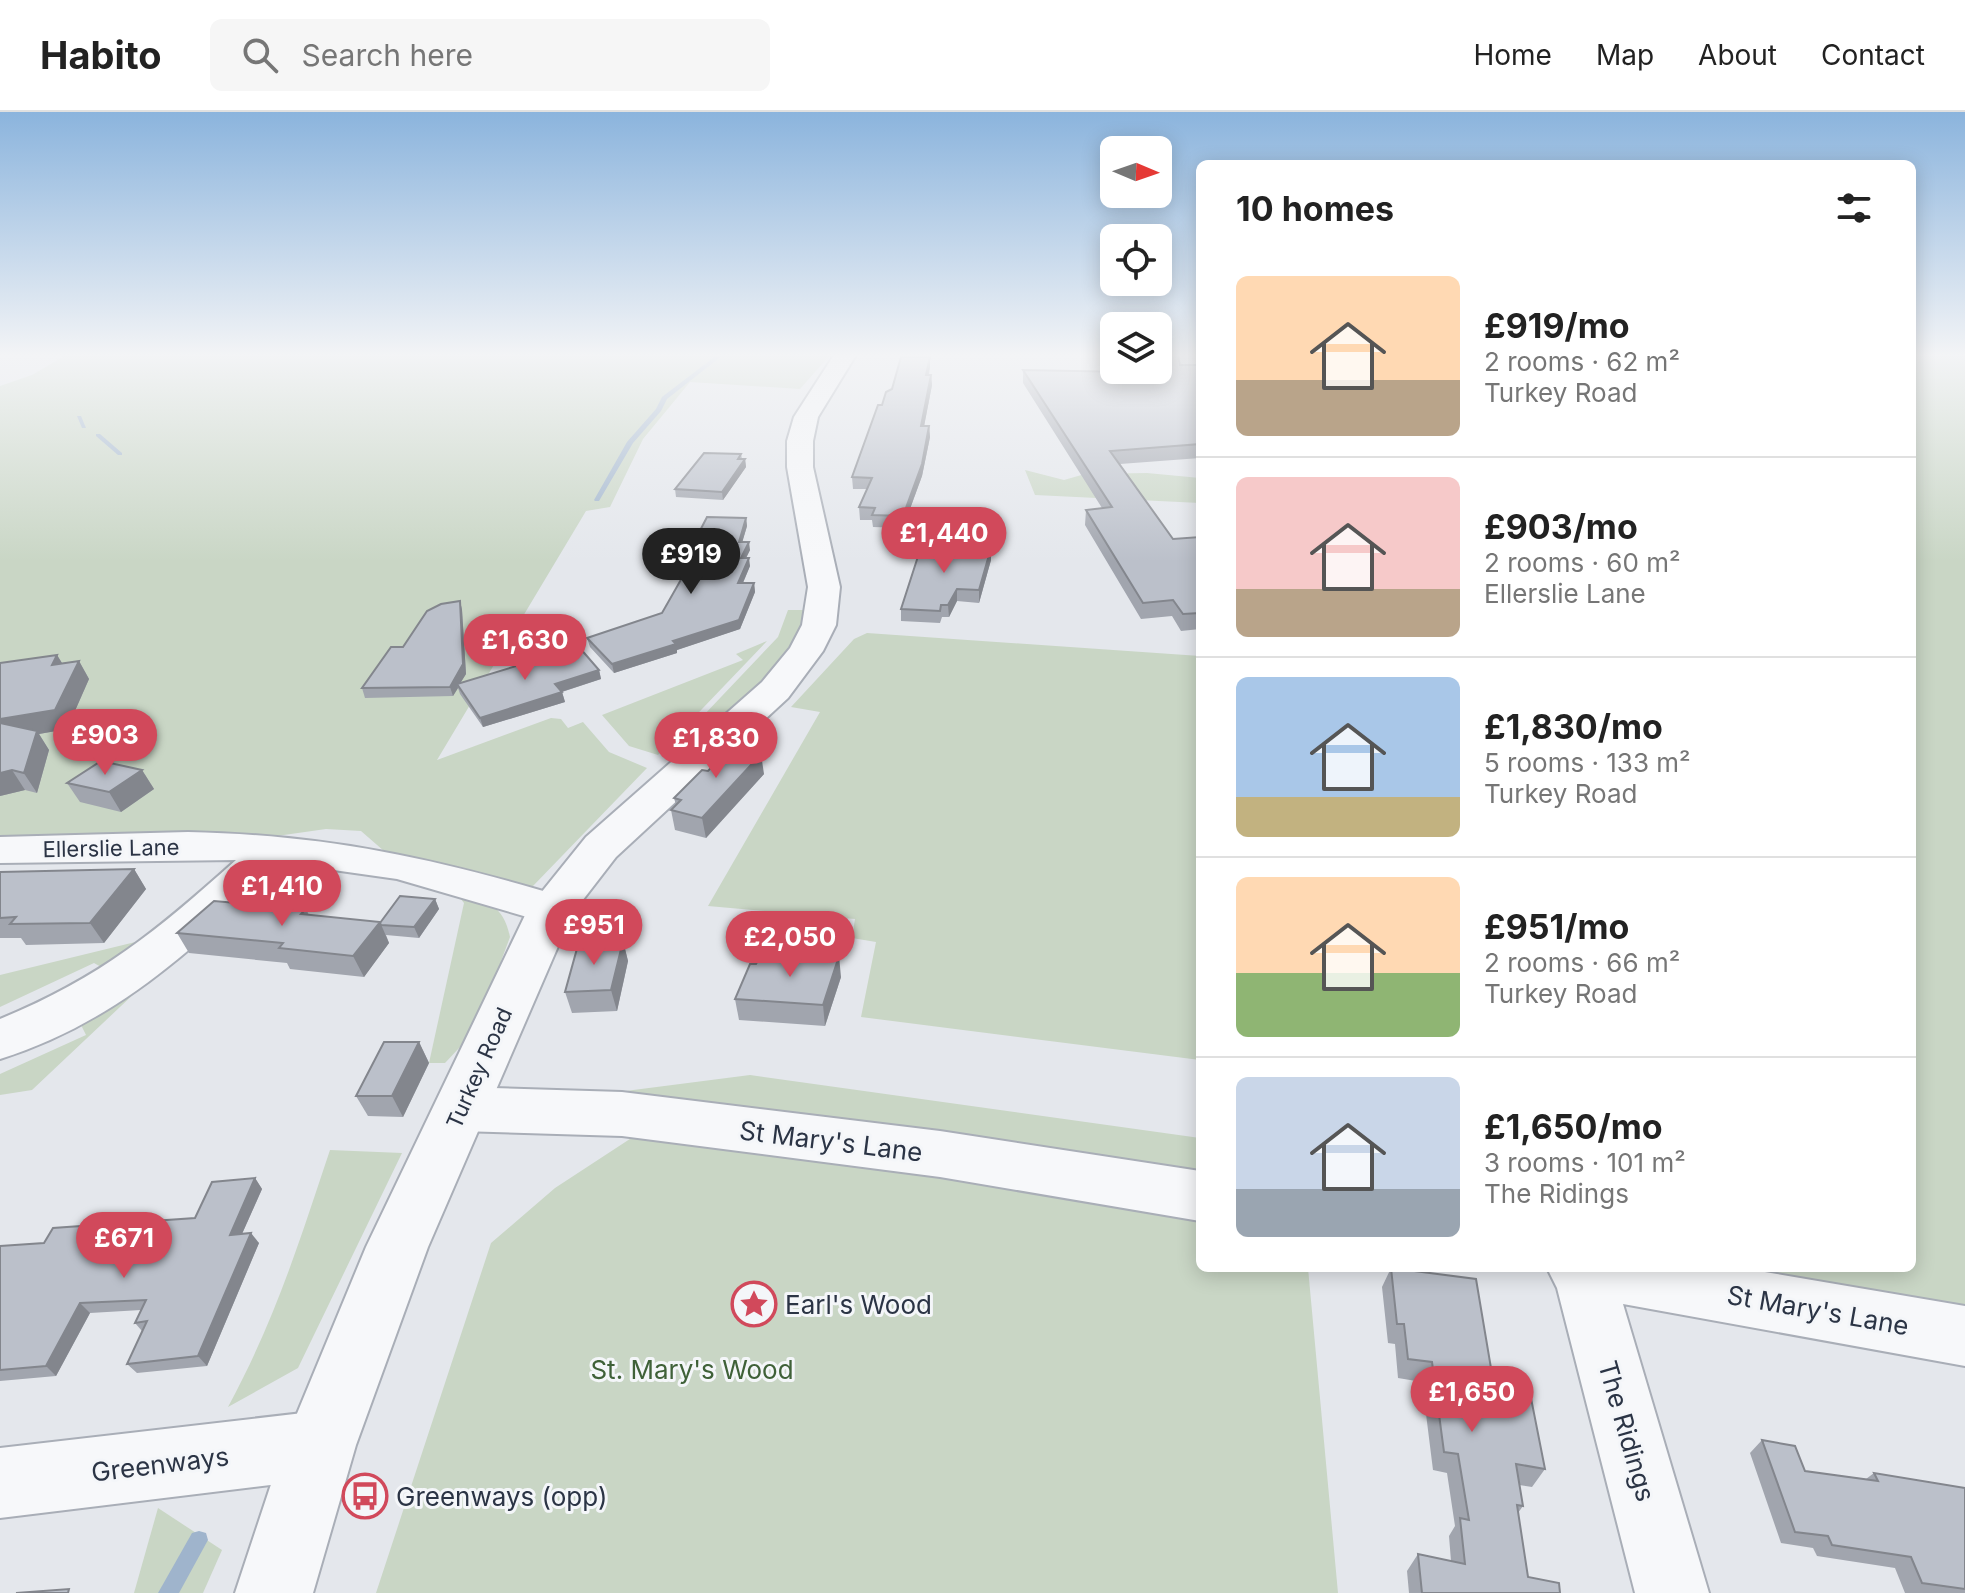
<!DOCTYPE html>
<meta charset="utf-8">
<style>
body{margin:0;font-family:Inter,sans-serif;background:#f6f6f6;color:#222;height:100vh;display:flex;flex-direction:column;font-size:30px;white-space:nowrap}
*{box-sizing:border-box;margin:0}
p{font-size:26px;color:#767676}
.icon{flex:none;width:44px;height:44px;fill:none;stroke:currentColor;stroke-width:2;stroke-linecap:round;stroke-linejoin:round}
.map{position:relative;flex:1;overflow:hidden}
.panel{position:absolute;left:1196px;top:48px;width:720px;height:1112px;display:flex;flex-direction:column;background:#fff;border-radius:12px;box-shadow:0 4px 20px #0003}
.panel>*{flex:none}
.needle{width:52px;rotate:92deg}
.fabs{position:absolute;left:1100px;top:24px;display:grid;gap:16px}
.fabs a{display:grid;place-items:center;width:72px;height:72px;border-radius:12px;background:#fff;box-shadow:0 4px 20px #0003;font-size:40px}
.price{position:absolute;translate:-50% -68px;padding:0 18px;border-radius:28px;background:#d1495b;color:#fff;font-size:26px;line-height:52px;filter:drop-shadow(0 2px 4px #0008)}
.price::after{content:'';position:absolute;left:50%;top:48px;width:24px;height:18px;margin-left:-12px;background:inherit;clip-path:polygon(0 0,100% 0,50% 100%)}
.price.selected{background:#222;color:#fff}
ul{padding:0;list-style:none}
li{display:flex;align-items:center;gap:24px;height:200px;padding:0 40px}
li+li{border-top:2px solid #e0e0e0}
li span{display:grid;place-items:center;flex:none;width:224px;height:160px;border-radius:12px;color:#555}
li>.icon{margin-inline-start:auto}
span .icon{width:96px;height:96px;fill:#fffc;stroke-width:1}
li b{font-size:34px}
h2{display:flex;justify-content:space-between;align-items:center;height:96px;padding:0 40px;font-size:34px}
header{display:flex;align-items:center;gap:48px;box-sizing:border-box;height:112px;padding:0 40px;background:#fff;border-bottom:2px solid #e0e0e0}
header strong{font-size:38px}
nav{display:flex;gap:44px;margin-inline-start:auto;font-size:28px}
.search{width:560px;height:72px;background:#f6f6f6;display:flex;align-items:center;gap:20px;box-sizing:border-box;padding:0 28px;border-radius:12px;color:#767676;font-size:30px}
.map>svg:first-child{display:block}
</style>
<header>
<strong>Habito</strong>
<div class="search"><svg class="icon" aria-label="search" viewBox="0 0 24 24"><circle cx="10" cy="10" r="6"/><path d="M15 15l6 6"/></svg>Search here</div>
<nav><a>Home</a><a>Map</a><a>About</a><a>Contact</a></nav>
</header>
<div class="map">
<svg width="1965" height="1481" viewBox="0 0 1965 1481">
<rect width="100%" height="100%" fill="#e4e7ec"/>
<g fill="#c9d6c5">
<path d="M66,243H830L800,277L690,270L643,327L610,395L586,399L437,648L551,606L561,607L568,616L583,610L609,640L647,656L533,774H517L384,739L361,719L326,717L241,729L0,725V274L32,263Z"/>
<path d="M1912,243H1965V1203L1682,1156H1912Z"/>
<path d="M1025,358L1064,368L1085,362L1147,361L1200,366V391L1035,383Z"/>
<path d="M788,498H809C806,508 804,519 800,527C784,554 694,655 664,645L778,525Z"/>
<path d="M867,521L1200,544V948L861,905L876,830L852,826L855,807L708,794L820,600L791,595L854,527Z"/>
<path d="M767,529L658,643L629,634L602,603L743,548L736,542Z"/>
<path d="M457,782C487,791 503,791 510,825L475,919L445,951H429L464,791Z"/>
<path d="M160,824L112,861L94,851L0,895V863Z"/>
<path d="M156,861L32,978L0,983V962L86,923L77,905Z"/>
<path d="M750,963L1200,1026V1066L610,981Z"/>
<path d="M636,1023L1200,1101V1156H1308L1338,1481H376L491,1131L555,1076Z"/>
<path d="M330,1038L402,1041L298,1256L228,1295C275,1208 299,1131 330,1038Z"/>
<path d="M158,1396L222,1438L203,1481H134Z"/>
</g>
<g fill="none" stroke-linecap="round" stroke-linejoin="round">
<g fill="#9fb4cc" fill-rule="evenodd">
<path d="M717,243H723L667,287L661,299L633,331L599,389H595L594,388L627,330L656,297L662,285Z"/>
<path d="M77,304H81L86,316H82Z"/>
<path d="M96,322H100L122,341V343H118L96,324Z"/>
<path d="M199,1419L206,1421L208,1428L179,1481H158L192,1421Z"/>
</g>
<g stroke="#a9aeb7" stroke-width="4">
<g id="minor">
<path d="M188,720C329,723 433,746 567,786L573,797L567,808L551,812L397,767L284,751C196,834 118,910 0,947V907C100,866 157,819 236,748L0,751V725Z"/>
<path d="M460,975L622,980L940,1019L1200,1059V1109L940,1065L622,1024L460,1019L441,1012L433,997L441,982Z"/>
<path d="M1547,1156H1741L1965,1194V1254L1623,1192L1709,1481H1635L1557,1176Z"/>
<path d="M320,1299L344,1309L354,1333L344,1357L320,1367L0,1406V1336Z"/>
</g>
</g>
<g stroke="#a9aeb7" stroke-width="4">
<path id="tertiary" d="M834,243H856L818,305L813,329V355L840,475L836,513L823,539L788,586L616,745L572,802L428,1135L356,1333L313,1481H235L284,1333L366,1135L528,797L586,725L762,570L790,536L802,513L808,475L787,355V329L794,305Z"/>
</g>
<use href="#minor" fill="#f7f8fa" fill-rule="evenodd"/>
<use href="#tertiary" fill="#f7f8fa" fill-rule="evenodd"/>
</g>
<g fill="#a1a5ae">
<path d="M930,245V255L929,263H931L932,273L924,314H929L930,325L922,364L903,416L873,415L872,408H860L859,395L867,377H853L852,365L882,293L892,277Z"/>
<path d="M1180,253H1200V346L1120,352L1173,427L1200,425V517L1181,519L1172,504L1141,507L1085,413L1086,398L1102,396L1023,271V258L1126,260V258H1158Z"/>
<path d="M741,342L742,347H745L746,355L723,388L676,385L675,377Z"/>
<path d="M746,406L747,414L742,430L750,438L746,446L750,454L743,471H754L755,480L740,517L677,538V541L614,561L590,535L587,526L662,501L694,444H693L691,436Z"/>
<path d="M991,448L979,491L957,489L949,505H942L940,511L901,509V497Z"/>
<path d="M460,489L462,498L466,562L460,571L599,558L601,567L562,580L565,590L483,615L460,582L458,576L453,584L365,586L362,576L403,535Z"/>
<path d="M57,543L62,551L79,549L89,567L67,617L39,622L49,638L37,681L25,678L0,684V551Z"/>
<path d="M142,658L154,677L121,700L80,690L67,671Z"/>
<path d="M708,659L764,662L706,726L675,718L671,698L676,693L674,686Z"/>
<path d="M134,757L146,777L104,831L26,833L21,826H0V760Z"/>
<path d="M435,787L439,797L419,826L386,823L389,831L364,865L290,857L287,851L189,841L177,821L306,797L309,803L380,811Z"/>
<path d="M623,829L628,849L617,899L572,901L565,880Z"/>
<path d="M841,865L825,914L739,908L735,887Z"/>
<path d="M419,930L429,951L403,1005L368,1004L356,984Z"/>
<path d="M255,1066L262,1077L242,1122L259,1131L207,1254L137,1261L127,1252L142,1219L135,1211L141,1198L90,1201L56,1264L0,1269V1134L44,1131L195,1106Z"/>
<path d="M1391,1156L1495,1280L1545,1357L1532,1375L1519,1373L1523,1394L1518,1401L1528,1465L1560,1481H1409L1407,1459L1418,1442L1451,1449L1449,1424L1455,1414L1447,1361L1433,1358L1422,1270L1398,1266L1395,1232L1388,1231L1382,1175Z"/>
<path d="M1762,1328L1805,1359L1866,1367L1874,1361L1965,1376V1481H1905L1895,1456L1817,1444L1813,1436L1781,1431L1750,1341Z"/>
</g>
<g fill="#83868d">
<path d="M930,245V255L926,273V263Z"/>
<path d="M931,263L932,273L922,325L921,314Z"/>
<path d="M929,314L930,325L922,364L903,416V404Z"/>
<path d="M745,347L746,355L723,388L722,380Z"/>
<path d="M746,406L747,414L740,438L739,430Z"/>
<path d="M749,430L750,438L742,454L741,446Z"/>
<path d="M991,436V448L979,491V478Z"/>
<path d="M749,446L750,454L739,480L738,471Z"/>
<path d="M754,471L755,480L740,517L677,538V541L614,561L612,552Z"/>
<path d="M957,477V489L949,505L948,493Z"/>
<path d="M460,489L462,498L466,562L458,575L457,572L458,576L453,584L450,575Z"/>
<path d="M57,543L68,561L52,553Z"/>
<path d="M79,549L89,567L67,617L39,622L49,638L37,681L0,625V607Z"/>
<path d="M599,558L601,567L558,581L555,572Z"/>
<path d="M562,580L565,590L483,615L480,606Z"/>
<path d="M761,642L764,662L706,726L702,706Z"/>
<path d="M12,658L25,678L0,684V661Z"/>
<path d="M142,658L154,677L121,700L109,680Z"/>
<path d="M134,757L146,777L104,831L90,811Z"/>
<path d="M435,787L439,797L419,826L414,815Z"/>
<path d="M380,810L389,831L364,865L353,844Z"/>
<path d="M623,829L628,849L617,899L611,878Z"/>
<path d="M839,844L841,865L825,914L823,893Z"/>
<path d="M419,930L429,951L403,1005L392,984Z"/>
<path d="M255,1066L262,1077L237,1133L230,1123Z"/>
<path d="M251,1121L259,1131L207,1254L198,1244Z"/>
<path d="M80,1191L90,1201L56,1264L46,1254Z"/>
</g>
<g fill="#bbc0ca" stroke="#83868d" stroke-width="2">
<path d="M1158,243H1178L1180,253H1200V332L1110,339L1173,427L1200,425V501L1183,502L1173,488L1143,491L1086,398L1112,395L1023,258L1128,260V258H1158Z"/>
<path d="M901,245H930L926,263H931L921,314H929L922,352L903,404L872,403L875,396L859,395L872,366L852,365L878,293H882L886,280L892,277Z"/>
<path d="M704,341L741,342L738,347H745L722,380L675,377Z"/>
<path d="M707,405L746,406L739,430H749L741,446H749L738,471H754L739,508L673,529L676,532L612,552L587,526L662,501L699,436H691Z"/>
<path d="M922,432L991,436L979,478L957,477L948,493H941L940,499L901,497Z"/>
<path d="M460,489L463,552L450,575L362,576L391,535H403L427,499L441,492Z"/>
<path d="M579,535L599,558L555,572L562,580L480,606L457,572Z"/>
<path d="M57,543L52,553L79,549L55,598L0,607V551Z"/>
<path d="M0,611L37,619L24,661L12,658L0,661Z"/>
<path d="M741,625L761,642L702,706L671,698L681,688L674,686L702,658L708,659Z"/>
<path d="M101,649L142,658L109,680L67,671Z"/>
<path d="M134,757L90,811L10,812L16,805L0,806V760Z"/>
<path d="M400,784L435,787L414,815L381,813L380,811Z"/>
<path d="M214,789L306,797L301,802L380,810L353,844L279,836L283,831L177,821Z"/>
<path d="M623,829L611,878L565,880L578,833Z"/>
<path d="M790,839L839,844L823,893L735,887L750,852H756L759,846L786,848Z"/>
<path d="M384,930H419L392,984H356Z"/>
<path d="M255,1066L230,1123L251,1121L198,1244L127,1252L147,1209L135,1211L146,1188L80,1191L46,1254L0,1258V1134L44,1131L53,1116L195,1106L212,1070Z"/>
<path d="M1391,1156L1476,1167L1495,1280L1531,1286L1545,1357L1516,1352L1523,1394L1517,1393L1528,1465L1559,1471L1560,1481H1422L1418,1442L1465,1452L1460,1406L1469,1408L1458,1342L1444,1340L1432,1250L1408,1247L1404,1212H1397Z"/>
<path d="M1762,1328L1795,1334L1805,1359L1878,1369L1874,1361L1965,1376V1477L1922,1471L1911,1445L1832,1433L1828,1424L1795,1420Z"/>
<path d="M69,1477L68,1481H16Z"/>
</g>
<linearGradient id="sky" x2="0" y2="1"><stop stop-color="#8bb4dd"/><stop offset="0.54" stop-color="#f3f4f6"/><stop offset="1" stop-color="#f3f4f6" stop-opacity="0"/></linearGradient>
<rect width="1965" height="450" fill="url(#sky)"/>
<defs>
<g id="sight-ring" transform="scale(2.3)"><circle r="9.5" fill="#f4f6f9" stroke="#d1495b" stroke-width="1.5"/><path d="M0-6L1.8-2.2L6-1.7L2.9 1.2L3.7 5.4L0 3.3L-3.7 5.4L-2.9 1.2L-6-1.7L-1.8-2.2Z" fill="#d1495b"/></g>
<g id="bus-ring" transform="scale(2.3)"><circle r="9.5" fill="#f4f6f9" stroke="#d1495b" stroke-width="1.5"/><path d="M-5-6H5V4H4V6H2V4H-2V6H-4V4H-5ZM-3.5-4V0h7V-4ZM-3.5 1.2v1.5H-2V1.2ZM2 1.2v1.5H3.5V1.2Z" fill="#d1495b"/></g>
</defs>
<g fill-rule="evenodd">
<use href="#sight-ring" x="754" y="1192"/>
<use href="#bus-ring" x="365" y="1384"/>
</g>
<g text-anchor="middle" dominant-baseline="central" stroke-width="6" stroke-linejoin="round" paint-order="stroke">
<g font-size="22" fill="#2b3445" stroke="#f4f6f9">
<text transform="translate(111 736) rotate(-1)">Ellerslie Lane</text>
<text transform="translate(479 956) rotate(-66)">Turkey Road</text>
</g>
<g font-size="26" fill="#2b3445" stroke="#f4f6f9">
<text transform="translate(831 1029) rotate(7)">St Mary's Lane</text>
<text transform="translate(1818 1198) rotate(10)">St Mary's Lane</text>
<text transform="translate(1627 1319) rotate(74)">The Ridings</text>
<text transform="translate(160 1352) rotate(-7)">Greenways</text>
</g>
<g font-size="26" fill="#2b3445" stroke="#f4f6f9" text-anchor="start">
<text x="785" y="1192">Earl's Wood</text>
<text x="396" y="1384">Greenways (opp)</text>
</g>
<g font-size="26" fill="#3f6138" stroke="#f4f6f9">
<text x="692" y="1257">St. Mary's Wood</text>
</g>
</g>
</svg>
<div class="fabs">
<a><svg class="needle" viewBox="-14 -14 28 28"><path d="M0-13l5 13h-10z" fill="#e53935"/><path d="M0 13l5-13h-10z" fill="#767676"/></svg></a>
<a><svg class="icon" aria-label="locate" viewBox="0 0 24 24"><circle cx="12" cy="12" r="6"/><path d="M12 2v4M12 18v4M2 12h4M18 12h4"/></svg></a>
<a><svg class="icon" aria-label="layers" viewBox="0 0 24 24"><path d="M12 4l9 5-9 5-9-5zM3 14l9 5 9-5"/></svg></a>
</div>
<b class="price" style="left:944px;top:463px">£1,440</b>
<b class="price selected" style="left:691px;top:484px">£919</b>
<b class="price" style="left:525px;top:570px">£1,630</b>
<b class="price" style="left:105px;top:665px">£903</b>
<b class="price" style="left:716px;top:668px">£1,830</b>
<b class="price" style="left:282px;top:816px">£1,410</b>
<b class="price" style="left:594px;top:855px">£951</b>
<b class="price" style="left:790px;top:867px">£2,050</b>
<b class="price" style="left:124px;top:1168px">£671</b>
<b class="price" style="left:1472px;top:1322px">£1,650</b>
<section class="panel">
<h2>10 homes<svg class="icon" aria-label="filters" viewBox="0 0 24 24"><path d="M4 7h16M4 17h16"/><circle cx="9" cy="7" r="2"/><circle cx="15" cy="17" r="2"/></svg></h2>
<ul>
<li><span style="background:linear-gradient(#ffd9b3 65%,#b9a48a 0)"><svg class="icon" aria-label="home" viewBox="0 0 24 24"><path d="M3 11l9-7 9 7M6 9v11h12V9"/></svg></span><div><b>£919/mo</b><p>2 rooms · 62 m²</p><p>Turkey Road</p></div></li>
<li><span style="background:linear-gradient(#f6c9c9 70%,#b9a48a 0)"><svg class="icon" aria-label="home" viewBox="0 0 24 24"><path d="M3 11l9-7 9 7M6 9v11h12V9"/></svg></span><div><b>£903/mo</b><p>2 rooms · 60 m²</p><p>Ellerslie Lane</p></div></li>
<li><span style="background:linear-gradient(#a9c7e8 75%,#c2b280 0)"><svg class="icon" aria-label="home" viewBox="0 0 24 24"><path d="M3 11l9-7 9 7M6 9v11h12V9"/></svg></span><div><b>£1,830/mo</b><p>5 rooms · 133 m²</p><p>Turkey Road</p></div></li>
<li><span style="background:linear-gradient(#ffd9b3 60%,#8fb573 0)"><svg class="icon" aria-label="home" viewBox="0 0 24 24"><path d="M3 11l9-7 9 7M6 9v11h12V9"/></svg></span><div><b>£951/mo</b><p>2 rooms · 66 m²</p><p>Turkey Road</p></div></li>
<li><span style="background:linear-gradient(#c9d6e8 70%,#9aa5b1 0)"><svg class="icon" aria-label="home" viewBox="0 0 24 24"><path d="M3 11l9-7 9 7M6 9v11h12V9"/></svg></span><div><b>£1,650/mo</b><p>3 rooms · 101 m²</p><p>The Ridings</p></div></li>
</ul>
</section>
</div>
